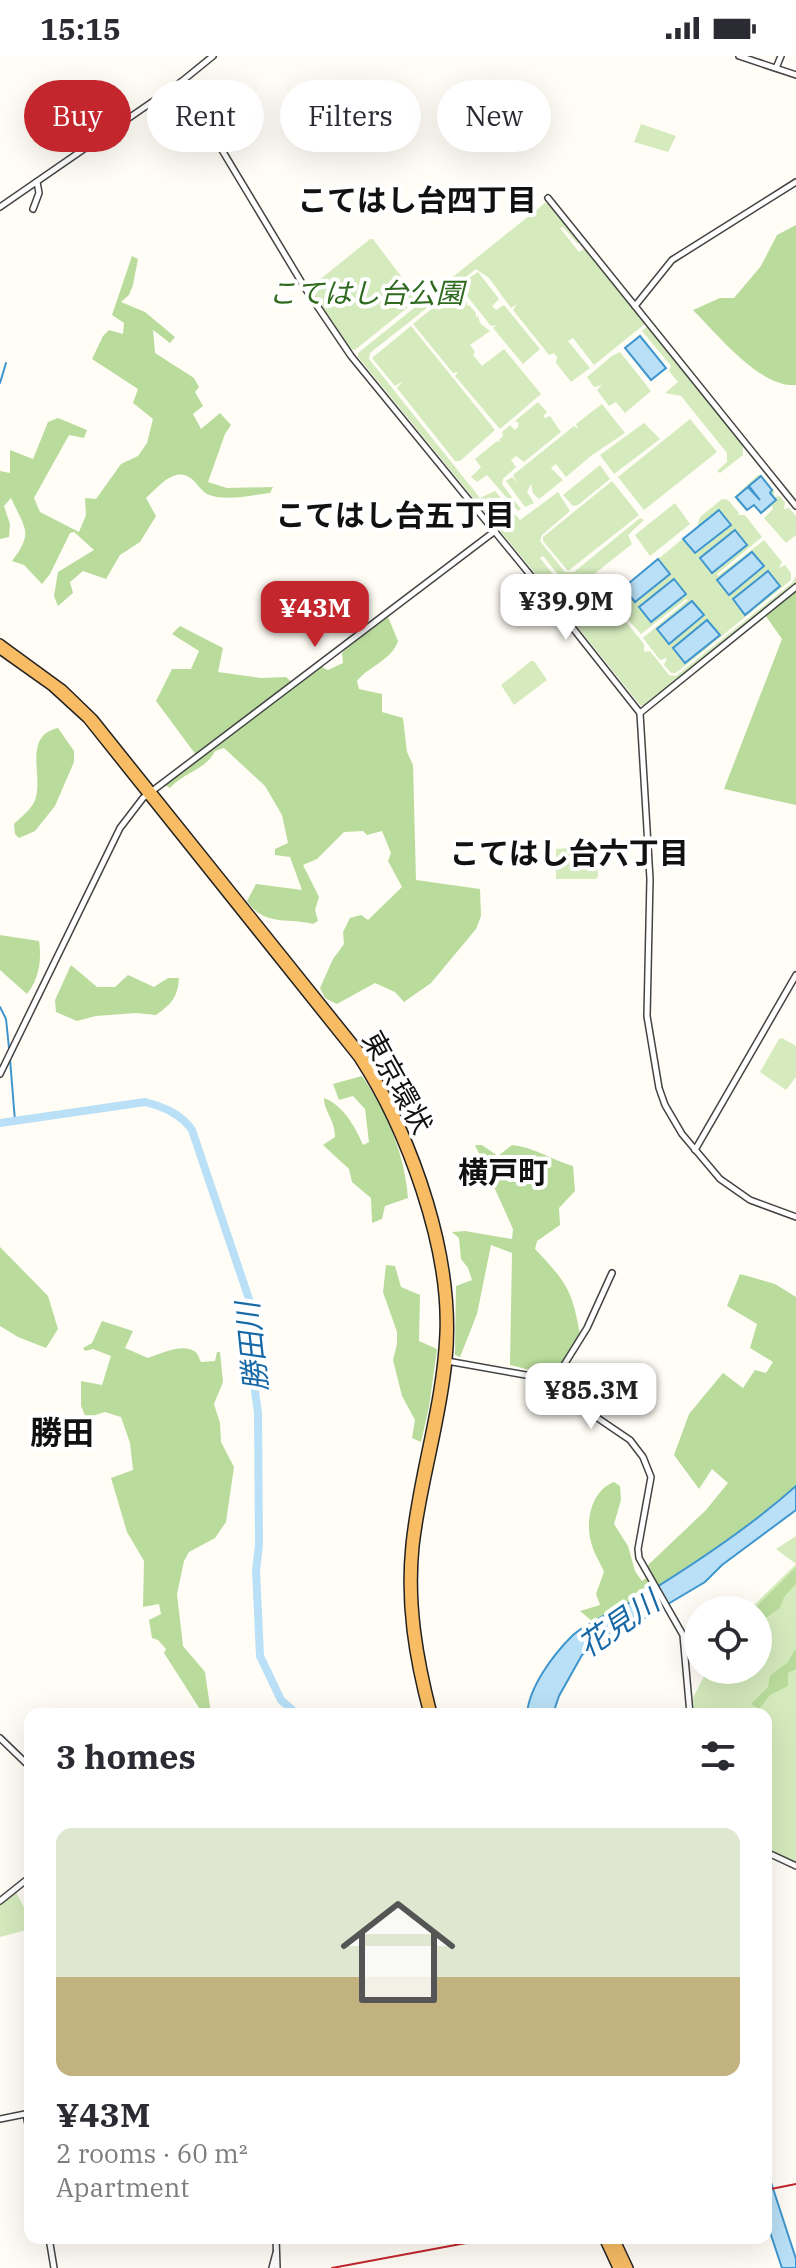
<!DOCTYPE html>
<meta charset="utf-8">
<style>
body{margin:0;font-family:"IBM Plex Serif","Noto Sans JP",serif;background:#f7f7f7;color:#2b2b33;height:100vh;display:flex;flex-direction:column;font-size:30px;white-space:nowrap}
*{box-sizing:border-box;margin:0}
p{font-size:26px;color:#7c7c81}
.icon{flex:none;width:44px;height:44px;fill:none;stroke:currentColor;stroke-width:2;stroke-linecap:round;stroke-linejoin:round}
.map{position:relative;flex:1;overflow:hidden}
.drawer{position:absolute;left:24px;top:1652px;width:748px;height:536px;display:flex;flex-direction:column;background:#fff;border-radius:16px;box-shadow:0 8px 32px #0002}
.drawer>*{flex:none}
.banner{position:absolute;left:24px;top:24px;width:748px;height:72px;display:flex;gap:16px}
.tools{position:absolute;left:684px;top:1540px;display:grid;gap:16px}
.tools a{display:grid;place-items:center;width:88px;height:88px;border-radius:50%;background:#fff;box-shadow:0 8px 32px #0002;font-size:40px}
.price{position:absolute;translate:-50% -68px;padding:0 18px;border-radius:16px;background:#fff;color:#222;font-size:26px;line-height:52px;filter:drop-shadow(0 2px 4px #0008)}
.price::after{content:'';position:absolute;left:50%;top:48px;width:24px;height:18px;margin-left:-12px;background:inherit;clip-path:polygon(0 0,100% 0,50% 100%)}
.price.active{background:#c4262e;color:#fff}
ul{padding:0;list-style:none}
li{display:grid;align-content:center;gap:16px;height:424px;padding:0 32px}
li span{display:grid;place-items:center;height:248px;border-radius:16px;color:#555}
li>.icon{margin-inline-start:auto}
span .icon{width:144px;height:144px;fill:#fffc;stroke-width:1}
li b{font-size:34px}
h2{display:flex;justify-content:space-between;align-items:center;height:96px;padding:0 32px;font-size:34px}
.tag{padding:0 28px;border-radius:36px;background:#fff;box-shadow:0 8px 32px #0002;font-size:28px;line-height:72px}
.tag.active{background:#c4262e;color:#fff}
.status{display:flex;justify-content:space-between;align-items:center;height:56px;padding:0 40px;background:#fff;direction:ltr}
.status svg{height:22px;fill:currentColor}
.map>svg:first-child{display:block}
</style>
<div class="status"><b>15:15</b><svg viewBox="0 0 49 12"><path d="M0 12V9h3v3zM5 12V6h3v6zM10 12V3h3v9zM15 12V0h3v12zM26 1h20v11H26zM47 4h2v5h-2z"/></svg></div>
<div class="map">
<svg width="796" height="2212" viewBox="0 0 796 2212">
<rect width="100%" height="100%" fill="#fffdf5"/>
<g fill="#d5ebbd">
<path d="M641,68L676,80L668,96L634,86Z"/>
<path d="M545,147L549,148L579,185L578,188L563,171L560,172L579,196L585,192L646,267L594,309L573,282L568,285L590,312L571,326L556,307L557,301L554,297L549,299L513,254L517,248L511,252L489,222L476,213L370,297L369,303L480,442L495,435L520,464L558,436L570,455L542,479L540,485L565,516H574L640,462L644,464L628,479L632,488L574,534L570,533L543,500L540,502L568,537L560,543L555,542L358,301V297Z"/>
<path d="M370,183H373L418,243L355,294L350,293L311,236L312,230Z"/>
<path d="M478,216L499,243L492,250L496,254L504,249L540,293L523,308L493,272L496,269L491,270L460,231L468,223L471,225L469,222Z"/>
<path d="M456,233L467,247V250L469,249L476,257V261L478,260L480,267L490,275L470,289L475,296L473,299L482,310L504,293L541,338L500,373L455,320L458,316L453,317L413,268Z"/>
<path d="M411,270L495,374L460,405H455L397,332L403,325L395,330L372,302Z"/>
<path d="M648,270L743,388V399L720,417L717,415L727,406V397L681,340L665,337L678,326L669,315L671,310L642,275Z"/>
<path d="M620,296L651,335L625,357L616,346L609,350L597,334L602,329L594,331L587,321L612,300Z"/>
<path d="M538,346L547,356L543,360L545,362L550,360L561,376L524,406L516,400L511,404L516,411L503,423L502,428L521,453L518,455L487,419L477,426L471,421L481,411L475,403L497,385L500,386L499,384L503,380L502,376L510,369L515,374L518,371L519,367L515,365Z"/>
<path d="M602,348L625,377L592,399L566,421L556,408L551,412L563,424L539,443L533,437L531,428L527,436L534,447L525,451L506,425L512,421L517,426L513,419L574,370L578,373L576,368Z"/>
<path d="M690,363L717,396L644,454L618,421Z"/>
<path d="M644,367L660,383L614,418L600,399Z"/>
<path d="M600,409L610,423L578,449L573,450L563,439Z"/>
<path d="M758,419H761L774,434V441L780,440L785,447L784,453L789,452L796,460V479L786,487L764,462L773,453L772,450L761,458L754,450L746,455L734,441Z"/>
<path d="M612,425L639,459L568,515L543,485V481Z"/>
<path d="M722,443L728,444L739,457L738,459H745L762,481L717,518L718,520L764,484L782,506L779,512L785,509L791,517V524L676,617H671L664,609L667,602L660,604L643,582L688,544L686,543L641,578L622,557L625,550L619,553L612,541L697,471L700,461Z"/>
<path d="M675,447L690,468L650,500L635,479Z"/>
<path d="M796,520V527L644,650L640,649L565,555L567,547L601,521L610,531L609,545L644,588V596L650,595L669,619L676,620L792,527Z"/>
<path d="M531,605H534L547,624L514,649L501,629Z"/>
<path d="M595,790L597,792L598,820L596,823H556V793Z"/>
<path d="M782,982L796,990V1021L786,1034L760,1016L779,983Z"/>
<path d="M796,1480V1807L766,1793V1658H694L693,1642L707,1614H758V1554H749L796,1508L776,1493Z"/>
<path d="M15,1834L29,1861L30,1873L0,1881V1846Z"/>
</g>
<g fill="#b9dc9c">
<path d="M796,169V329C760,332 717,278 693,254L720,242H734L761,210L777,179Z"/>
<path d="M132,200L138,203L133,229L129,239L121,246L145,256L175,281L170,287L153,274L155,297L194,322L199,331L195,336L203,350L193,358L201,373L220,357L231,369L225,378L208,426L227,432L273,431L270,437C252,439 224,446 207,438C202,435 197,428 193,424C176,408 159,430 146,442L156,460L140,486L120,499L106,523L83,515L70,526L73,537L58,550L54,540L58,516L94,494L74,476L70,477L50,518L42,528L24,509L12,505C34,476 25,473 11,442L4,450L10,468L9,481L0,483V415L10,417V394L33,403L48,366L58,362L87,374L84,382L69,379L34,442L40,456L79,476L86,459L85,442L96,443L121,408L138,400L147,387L153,363L133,347L138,333L92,303L103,280L109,274L123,278L124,267L112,259Z"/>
<path d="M796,533V749L724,733L782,583L765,559Z"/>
<path d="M388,561L398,585C392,604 369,610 357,625L359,633L382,638V656L403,662L407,696L413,709L416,824L480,833L481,860L476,873L431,927L404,946L395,936L375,927L337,948L325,942L320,932L333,903L344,888L343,876L350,862L361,859L368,864L402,831L388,805L391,797L382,775L367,779L363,775L344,776L317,803L303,809L319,841L315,854L318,865L313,868C286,861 265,871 247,845L256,828L302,834L290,801L275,799V793L288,787L282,759L265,730L224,692L215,695C207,713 183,717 170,732L165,729L199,703L156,645L172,613H191L199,595L172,578L180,570L223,592L218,616L261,622L286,621L295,629L317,609L328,614L343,607L342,597L353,585Z"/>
<path d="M58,672L74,695V706L55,750L35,775L19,782L15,778L14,768C21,761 32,753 35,744C44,721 22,680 58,672Z"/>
<path d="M0,879L39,885C42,903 39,923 27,938L0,914Z"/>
<path d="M71,909L97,931H115L128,919L154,931L168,922H179C178,940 172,948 156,959L136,957L96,960L77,965L56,956L55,944Z"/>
<path d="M362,1020C386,1055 405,1098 408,1142L385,1150L382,1163L372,1167L371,1142L352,1126L349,1113L323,1089L335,1081C335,1063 324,1056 324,1042C343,1049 355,1070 363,1089L369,1086L365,1053L353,1040L339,1044L333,1028Z"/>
<path d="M475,1089H482L498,1100L512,1089C534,1091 552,1104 573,1110L575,1135L559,1152L560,1169L537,1185L535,1193C566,1226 572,1233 580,1278L551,1325L538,1316L510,1309L512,1197L491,1189L477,1258L460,1301L455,1299L456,1230L472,1224L468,1212L461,1203L459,1182L452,1176L465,1175L512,1183L513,1173Z"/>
<path d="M0,1191L48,1240L58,1273L46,1292L18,1281L0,1270Z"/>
<path d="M386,1209L395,1210L401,1231L420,1239L419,1285L437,1293L429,1351L421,1386L412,1382L415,1364L402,1340L393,1304L397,1288V1276L383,1236Z"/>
<path d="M740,1218L775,1228L796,1241V1430C735,1485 665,1528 593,1566L580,1555L600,1549L596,1538L604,1516C600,1506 593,1496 591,1486C585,1464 592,1434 614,1426L620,1430L621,1444L614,1468L628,1490L635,1515L642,1525L652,1518L647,1510L706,1454L728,1427L712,1413L699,1433L674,1399L689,1358L723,1317L743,1332L755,1314L766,1317L773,1306L750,1292L757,1268L727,1250Z"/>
<path d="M102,1265L133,1275L125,1292L148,1302C159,1298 183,1287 194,1295C198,1297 199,1302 201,1306L215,1305L217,1296H220L223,1326L214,1348L220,1367L221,1386L234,1411L226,1466L215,1482L189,1496L184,1505L177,1538L183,1590L205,1616L211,1658H203L164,1597L166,1593L158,1584L152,1582L149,1564L161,1558L159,1548L143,1551L144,1505L127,1476L111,1422L133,1414L130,1387L121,1361L105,1356L86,1362L81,1350V1325L102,1329L111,1300L93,1293L85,1295L83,1292L92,1287Z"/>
<path d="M796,1511V1528L784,1541L780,1552L760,1566L758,1573V1554H753Z"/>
<path d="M796,1592V1613L788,1617V1630L770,1639L759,1653L751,1648L768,1631L770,1620L788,1606Z"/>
</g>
<g fill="#b9e0f7" stroke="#3f96cf" stroke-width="2">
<path d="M640,280L666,312L651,324L625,292Z"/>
<path d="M761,420L772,434L770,437L776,444L761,457L754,449L747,454L736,441L748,431L760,444L749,430Z"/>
<path d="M719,454L731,469L695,497L683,483Z"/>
<path d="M735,474L747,489L712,517L700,502Z"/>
<path d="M752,496L764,510L729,539L717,524Z"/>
<path d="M658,503L670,518L635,546L623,532Z"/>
<path d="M768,515L780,530L745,559L733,543Z"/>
<path d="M674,523L686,538L651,566L639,551Z"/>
<path d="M692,545L704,559L669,588L657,573Z"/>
<path d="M707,564L720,579L685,607L673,592Z"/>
<path d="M796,1430V1454L722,1509L705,1526L582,1599L559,1640L553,1658H527C529,1631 553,1599 572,1580C588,1565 626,1550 647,1537C699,1505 750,1471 796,1430Z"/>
<path d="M766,2111L796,2203V2212H782L766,2164Z"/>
</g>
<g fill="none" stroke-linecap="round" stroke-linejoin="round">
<g stroke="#3f96cf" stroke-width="2">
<path d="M0,327L6,307"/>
<path d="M0,951L6,963L9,992"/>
<path d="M10,1003L15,1065"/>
</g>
<path stroke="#b9e0f7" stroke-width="8" d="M0,1067L145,1046C164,1051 181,1058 192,1074L250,1246L252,1313L258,1357L259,1489L256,1514L260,1600L281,1644L297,1658"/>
<g stroke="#444" stroke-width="8">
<g id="tertiary">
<path d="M739,0L796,19"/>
<path d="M776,12L781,0"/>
<path d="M181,26L305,232L351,300L545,537L640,657L650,823L647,960L659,1032L665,1049L682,1078L720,1123L750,1144L796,1161"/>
<path d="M548,142L796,450"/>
<path d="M0,151L181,26L213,0"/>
<path d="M33,153L39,137L37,126"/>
<path d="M635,250L672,204L796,126"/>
<path d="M640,657L796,531"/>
<path d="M0,1018L120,772L143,742L495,475"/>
<path d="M695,1094L796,919"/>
<path d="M447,1305L537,1321L630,1384L643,1401L651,1421L638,1493L639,1502L683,1579L690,1658"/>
<path d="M551,1330L587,1272L612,1217"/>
<path d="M0,1682L30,1711"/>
<path d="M766,1796L796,1810"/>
<path d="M0,1845L30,1821"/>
<path d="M26,2058L30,2079"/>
<path d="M0,2063L30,2057"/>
<path d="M49,2182L54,2212"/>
<path d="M276,2182L277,2212"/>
<path d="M272,2212L276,2197"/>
</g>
</g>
<g stroke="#222" stroke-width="10">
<g id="trunk">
<path d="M0,587L63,633L93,662L363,999C416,1084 458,1203 448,1304C442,1367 422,1428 415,1490C409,1548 419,1603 433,1658"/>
<path d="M0,594L52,631L87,663L358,1002C405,1074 448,1192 444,1278C441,1350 417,1418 410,1489C404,1547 413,1602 428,1658"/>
<path d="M603,2182L617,2212"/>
<path d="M608,2182L622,2212"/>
<path d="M615,2182L629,2212"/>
</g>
</g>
<use href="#tertiary" stroke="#fff" stroke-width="5"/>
<use href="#trunk" stroke="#f7bc64" stroke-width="7"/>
<g stroke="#c4262e" stroke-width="2">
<path d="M766,2134L796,2128"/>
<path d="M332,2212L493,2182"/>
</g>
</g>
<g text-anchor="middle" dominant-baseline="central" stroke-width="8" stroke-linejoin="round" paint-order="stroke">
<g font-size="28" font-style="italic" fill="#2f6b1f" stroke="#fff">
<text x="366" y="236">こてはし台公園</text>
</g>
<g font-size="28" fill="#111" stroke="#fff">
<text transform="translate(398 1026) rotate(61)">東京環状</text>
</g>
<g font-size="30" font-weight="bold" fill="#111" stroke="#fff">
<text x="417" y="143">こてはし台四丁目</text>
<text x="395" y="458">こてはし台五丁目</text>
<text x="569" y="796">こてはし台六丁目</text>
<text x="503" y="1115">横戸町</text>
</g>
<g font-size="30" font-style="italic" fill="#1768a6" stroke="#fff">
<text transform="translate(251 1291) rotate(-96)">勝田川</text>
<text transform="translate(618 1567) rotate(-35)">花見川</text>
</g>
<g font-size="32" font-weight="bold" fill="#111" stroke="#fff">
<text x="62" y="1376">勝田</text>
</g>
</g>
</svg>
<div class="tools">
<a><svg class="icon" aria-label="locate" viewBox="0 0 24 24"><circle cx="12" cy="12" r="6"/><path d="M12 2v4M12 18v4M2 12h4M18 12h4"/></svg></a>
</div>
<b class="price" style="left:566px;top:586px">¥39.9M</b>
<b class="price active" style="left:315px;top:593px">¥43M</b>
<b class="price" style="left:591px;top:1375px">¥85.3M</b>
<div class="banner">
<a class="tag active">Buy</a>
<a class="tag">Rent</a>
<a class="tag">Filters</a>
<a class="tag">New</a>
</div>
<section class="drawer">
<h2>3 homes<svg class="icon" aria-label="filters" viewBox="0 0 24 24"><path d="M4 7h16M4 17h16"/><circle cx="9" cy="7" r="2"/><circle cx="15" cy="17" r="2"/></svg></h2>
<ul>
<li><span style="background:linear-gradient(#dfe7d0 60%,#c2b280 0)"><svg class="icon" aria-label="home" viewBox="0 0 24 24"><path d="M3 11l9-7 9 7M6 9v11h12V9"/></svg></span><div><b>¥43M</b><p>2 rooms · 60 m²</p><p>Apartment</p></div></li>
</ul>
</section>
</div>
